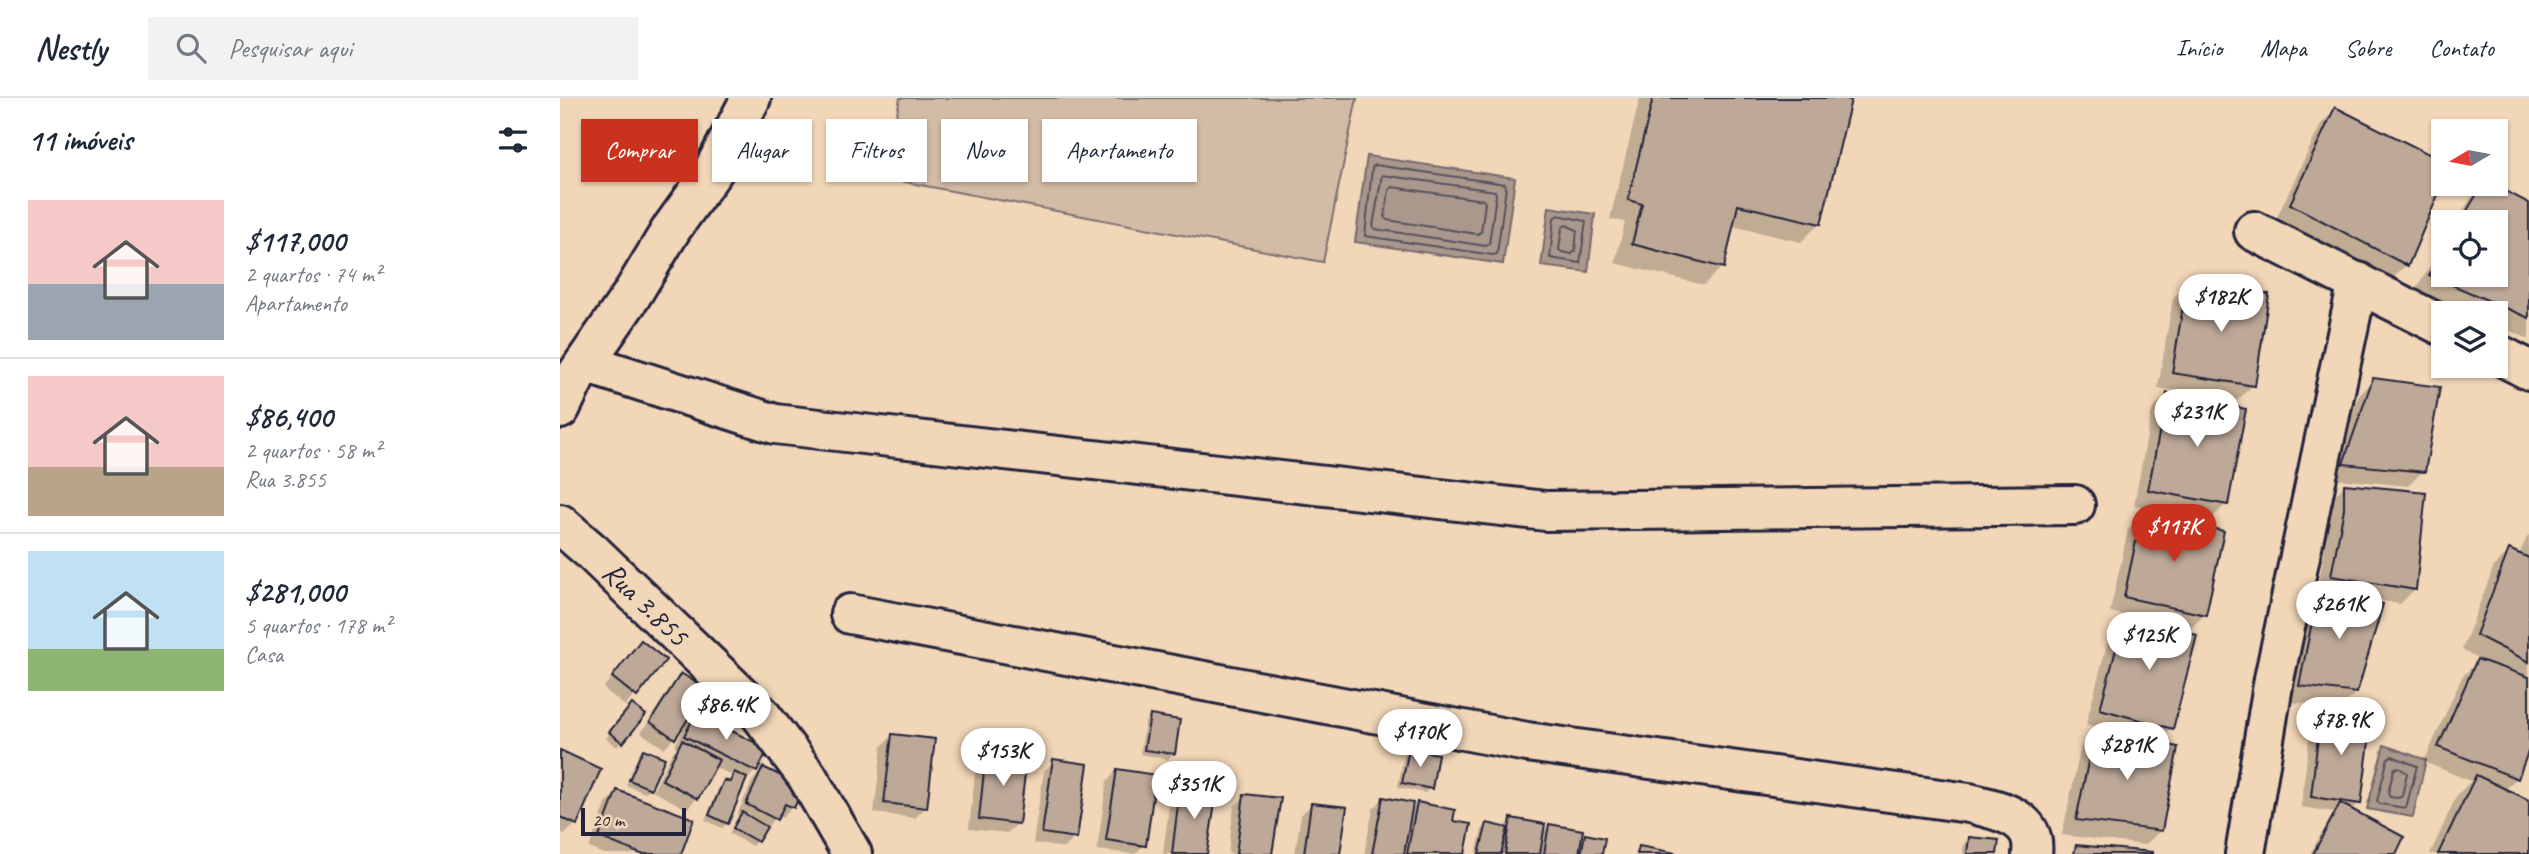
<!DOCTYPE html>
<html lang="pt">
<meta charset="utf-8">
<style>
body{margin:0;font-family:Caveat,sans-serif;background:#f2f2f3;color:#1f2937;height:100vh;display:flex;flex-direction:column;font-size:26px;white-space:nowrap}
*{box-sizing:border-box;margin:0}
p{font-size:23px;color:#747a83}
.icon{flex:none;width:38px;height:38px;fill:none;stroke:currentColor;stroke-width:2;stroke-linecap:round;stroke-linejoin:round}
.map{position:relative;flex:1;overflow:hidden}
.drawer{display:flex;flex-direction:column;background:#fff;width:560px}
.drawer>*{flex:none}
.hud{position:absolute;left:21px;top:21px;width:665px;height:63px;display:flex;gap:14px}
.needle{width:46px;rotate:260deg}
.tools{position:absolute;left:1871px;top:21px;display:grid;gap:14px}
.tools a{display:grid;place-items:center;width:77px;height:77px;border-radius:0px;background:#fff;box-shadow:0 2px 5px #0004;font-size:35px}
.scale{position:absolute;left:21px;bottom:18px;width:105px;box-sizing:border-box;padding-left:7px;border:4px solid #22223b;border-top:0;font-size:19px;line-height:24px;white-space:nowrap;color:#22223b;-webkit-text-stroke:5px #f1d6b8;paint-order:stroke}
.price{position:absolute;translate:-50% -60px;padding:0 16px;border-radius:24px;background:#fff;color:#222;font-size:23px;line-height:46px;filter:drop-shadow(0 2px 4px #0008)}
.price::after{content:'';position:absolute;left:50%;top:42px;width:21px;height:16px;margin-left:-10px;background:inherit;clip-path:polygon(0 0,100% 0,50% 100%)}
.price.on{background:#c8321e;color:#fff}
ul{padding:0;list-style:none}
li{display:flex;align-items:center;gap:21px;height:175px;padding:0 28px}
li+li{border-top:2px solid #e0e1e3}
li span{display:grid;place-items:center;flex:none;width:196px;height:140px;border-radius:0px;color:#555}
li>.icon{margin-inline-start:auto}
span .icon{width:84px;height:84px;fill:#fffc;stroke-width:1}
li b{font-size:30px}
h2{display:flex;justify-content:space-between;align-items:center;height:84px;padding:0 28px;font-size:30px}
.chip{padding:0 24px;border-radius:0px;background:#fff;box-shadow:0 2px 5px #0004;font-size:24px;line-height:63px}
.chip.on{background:#c8321e;color:#fff}
header{display:flex;align-items:center;gap:42px;box-sizing:border-box;height:98px;padding:0 35px;background:#fff;border-bottom:2px solid #e0e1e3}
header strong{font-size:33px}
nav{display:flex;gap:38px;margin-inline-start:auto;font-size:24px}
.search{width:490px;height:63px;background:#f2f2f3;display:flex;align-items:center;gap:18px;box-sizing:border-box;padding:0 24px;border-radius:0px;color:#747a83;font-size:26px}
main{display:flex;flex:1;min-height:0}
.map>svg:first-child{display:block}
</style>
<header>
<strong>Nestly</strong>
<div class="search"><svg class="icon" aria-label="search" viewBox="0 0 24 24"><circle cx="10" cy="10" r="6"/><path d="M15 15l6 6"/></svg>Pesquisar aqui</div>
<nav><a>Início</a><a>Mapa</a><a>Sobre</a><a>Contato</a></nav>
</header>
<main>
<section class="drawer">
<h2>11 imóveis<svg class="icon" aria-label="filters" viewBox="0 0 24 24"><path d="M4 7h16M4 17h16"/><circle cx="9" cy="7" r="2"/><circle cx="15" cy="17" r="2"/></svg></h2>
<ul>
<li><span style="background:linear-gradient(#f6c9c9 60%,#9aa5b1 0)"><svg class="icon" aria-label="home" viewBox="0 0 24 24"><path d="M3 11l9-7 9 7M6 9v11h12V9"/></svg></span><div><b>$117,000</b><p>2 quartos · 74 m²</p><p>Apartamento</p></div></li>
<li><span style="background:linear-gradient(#f6c9c9 65%,#b9a48a 0)"><svg class="icon" aria-label="home" viewBox="0 0 24 24"><path d="M3 11l9-7 9 7M6 9v11h12V9"/></svg></span><div><b>$86,400</b><p>2 quartos · 58 m²</p><p>Rua 3.855</p></div></li>
<li><span style="background:linear-gradient(#bfe0f5 70%,#8fb573 0)"><svg class="icon" aria-label="home" viewBox="0 0 24 24"><path d="M3 11l9-7 9 7M6 9v11h12V9"/></svg></span><div><b>$281,000</b><p>5 quartos · 178 m²</p><p>Casa</p></div></li>
</ul>
</section>
<div class="map">
<svg width="1969" height="756" viewBox="0 0 1969 756">
<rect width="100%" height="100%" fill="#f1d6b8"/>
<filter id="ink" filterUnits="userSpaceOnUse"><feTurbulence type="fractalNoise" baseFrequency=".0143" numOctaves="2"/><feDisplacementMap in="SourceGraphic" scale="14" xChannelSelector="R" yChannelSelector="G"/><feConvolveMatrix kernelMatrix="1 2 1 2 8 2 1 2 1" color-interpolation-filters="sRGB"/></filter>
<g filter="url(#ink)">
<path fill="#d3bca6" stroke="#7a6f70" stroke-width="2" d="M340,0H797L763,164L324,80Z"/>
<g fill="#aa988d" stroke="#74696c" stroke-width="2">
<path d="M807,58L955,80L943,166L795,144Z"/>
<path d="M989,109L1035,116L1028,174L981,168Z"/>
<path d="M1824,647L1866,662L1853,719L1807,711Z"/>
</g>
<g fill="#0003">
<path d="M1080,0H1276L1260,125L1241,144L1172,128L1162,169L1144,187L1055,165L1065,124L1050,121Z"/>
<path d="M1776,11L1883,65V81L1846,167L1831,182L1716,121L1761,26Z"/>
<path d="M1925,86L1969,107V241L1936,227V215H1909L1855,193L1883,146V177H1936V124H1896L1911,100Z"/>
<path d="M1628,185L1693,287L1678,302L1598,290L1613,200Z"/>
<path d="M1814,282L1863,373L1848,388L1769,380L1799,297Z"/>
<path d="M1607,297L1666,406L1651,421L1574,407L1592,312Z"/>
<path d="M1785,387L1855,491L1840,506L1805,500L1796,595L1780,610L1725,603L1744,506L1757,493L1769,428L1770,402Z"/>
<path d="M1583,417L1645,516L1630,531L1579,520L1611,630L1595,646L1601,732L1585,747L1502,737L1521,648L1536,633L1558,638L1559,635L1526,626L1550,535L1567,518L1550,514L1568,432Z"/>
<path d="M1969,435V646L1956,681L1944,692L1969,704V756H1870L1897,697L1911,683L1864,664L1902,579L1920,561L1902,552L1934,468L1949,453L1959,457Z"/>
<path d="M81,545L104,563L65,608L43,590Z"/>
<path d="M122,577L114,640L104,650L81,635L111,588Z"/>
<path d="M67,613L83,617L57,649L46,640Z"/>
<path d="M1762,615L1799,705L1791,713L1834,756H1750L1774,714L1741,709L1751,625Z"/>
<path d="M136,617L195,673L185,684L167,725L162,730L145,722L159,689L164,684L168,685L173,678L153,668L137,700L127,711L93,693L112,655L117,650L115,648L125,627Z"/>
<path d="M590,619L613,656L608,661L580,656L585,624Z"/>
<path d="M332,638L366,709L355,720L314,715L322,648Z"/>
<path d="M849,652L870,690L865,695L838,689L844,657Z"/>
<path d="M83,653L90,690L85,695L66,687L78,658Z"/>
<path d="M0,654L16,726L5,736L0,734Z"/>
<path d="M427,656L458,725L447,735L409,731L416,667Z"/>
<path d="M494,663L515,739L505,750L473,745L484,673Z"/>
<path d="M203,671L232,709L222,720L217,717L192,748L169,735L180,719L177,717L193,682Z"/>
<path d="M557,673L584,747L575,756L537,752L547,683Z"/>
<path d="M621,691L645,756H603L610,701Z"/>
<path d="M57,694L119,756H45L29,750L47,704Z"/>
<path d="M685,698L711,756H668L674,708Z"/>
<path d="M823,701L850,713L857,706L891,724L903,756H804L813,711Z"/>
<path d="M751,707L778,756H735L741,717Z"/>
<path d="M952,722L982,736L989,728L1019,745L1026,738L1040,756H916L922,732L927,727L943,731Z"/>
<path d="M1409,741L1436,756H1403L1404,746Z"/>
</g>
<g fill="none" stroke-linecap="round" stroke-linejoin="round">
<g stroke="#58515c" stroke-width="2">
<path d="M815,67L945,86L946,89L937,156L933,157L805,138L812,70Z"/>
<path d="M822,77L935,93L936,97L929,146L926,148L815,131L813,128Z"/>
<path d="M832,89L923,102L925,105L921,134L917,136L827,122L825,119L829,92Z"/>
<path d="M998,117L1026,123L1020,165L990,160L994,120Z"/>
<path d="M1006,127L1017,132L1015,153L1012,156L1002,154L999,152L1002,130Z"/>
<path d="M1832,658L1857,668L1846,710L1820,706L1817,703L1828,660Z"/>
<path d="M1838,669L1847,675L1842,698L1838,700L1830,699L1828,695L1834,671Z"/>
</g>
</g>
<g fill="#bea999" stroke="#22223b" stroke-width="2">
<path d="M1093,0H1283L1291,2L1261,126L1178,107L1164,170L1072,146L1082,106L1068,102Z"/>
<path d="M1775,9L1883,63V85L1848,168L1730,106Z"/>
<path d="M1923,86H1932L1969,105V220L1869,177L1883,154V177H1936V124H1900Z"/>
<path d="M1627,183L1709,196L1695,288L1612,275Z"/>
<path d="M1813,280L1880,289L1865,374L1783,366Z"/>
<path d="M1607,295L1686,311L1668,407L1588,392Z"/>
<path d="M1784,386L1866,394L1856,492L1771,478L1784,411Z"/>
<path d="M1582,415L1664,433L1646,517L1564,499Z"/>
<path d="M1949,451L1969,460V564L1916,537Z"/>
<path d="M1759,489L1823,506L1797,595L1739,588Z"/>
<path d="M1565,518L1637,537L1613,631L1540,611Z"/>
<path d="M81,542L106,562L77,599L52,579Z"/>
<path d="M1917,561L1969,579V651L1958,681L1878,649Z"/>
<path d="M121,575L147,592L115,641L90,624Z"/>
<path d="M72,606L86,617L63,645L49,634Z"/>
<path d="M1761,613L1812,620L1801,706L1751,699Z"/>
<path d="M136,615L208,651L197,674L124,638Z"/>
<path d="M590,617L620,622L615,656L584,652Z"/>
<path d="M1535,631L1618,649L1602,733L1516,722Z"/>
<path d="M332,636L375,641L367,710L324,705Z"/>
<path d="M122,642L159,662L138,701L102,682Z"/>
<path d="M83,651L105,660L91,691L69,682Z"/>
<path d="M849,651L878,656L872,691L842,685Z"/>
<path d="M0,652L41,671L17,727L0,719Z"/>
<path d="M426,654L467,659L459,726L419,721Z"/>
<path d="M493,661L528,666L517,740L482,735Z"/>
<path d="M203,669L244,689L234,710L225,706L217,722L186,706Z"/>
<path d="M557,671L596,677L586,748L546,742Z"/>
<path d="M174,674L187,680L168,726L149,717L164,682L170,684Z"/>
<path d="M1916,677L1969,702V756H1878Z"/>
<path d="M620,689L657,693L647,756H612Z"/>
<path d="M57,692L134,721L121,756H81L39,739Z"/>
<path d="M684,696L721,700L712,756H676Z"/>
<path d="M823,699L853,705L844,756H812Z"/>
<path d="M857,704L895,712L893,723L911,726L905,756H847Z"/>
<path d="M751,705L787,709L780,756H744Z"/>
<path d="M1780,705L1844,739L1836,756H1753Z"/>
<path d="M182,714L207,729L198,744L173,730Z"/>
<path d="M951,720L985,726L980,756H945Z"/>
<path d="M927,725L948,730L941,756H919Z"/>
<path d="M989,726L1023,732L1019,756H984Z"/>
<path d="M1025,736L1045,740L1042,756H1021Z"/>
<path d="M1409,739L1439,742L1437,756H1407Z"/>
<path d="M1516,747L1592,754V756H1514Z"/>
<path d="M1079,748L1116,755V756H1077Z"/>
</g>
<g fill="none" stroke-linecap="round" stroke-linejoin="round">
<g stroke="#22223b" stroke-width="44">
<g id="minor">
<path d="M1694,133L1883,228"/>
<path d="M1936,255L1969,272"/>
<path d="M25,265L215,326L986,413L1515,407"/>
<path d="M0,311L16,278L71,198L112,130L153,73L191,0"/>
<path id="s1" d="M0,426L31,453L200,616L247,678L292,756"/>
<path d="M290,516L967,644L1409,705C1437,712 1477,718 1472,756"/>
<path d="M1685,756L1714,581L1798,184"/>
</g>
</g>
<use href="#minor" stroke="#f1d6b8" stroke-width="38"/>
</g>
</g>
<g text-anchor="middle" dominant-baseline="central" stroke-width="5" stroke-linejoin="round" paint-order="stroke">
<g font-size="30" fill="#22223b" stroke="#f1d6b8">
<text stroke="none"><textPath href="#s1" startOffset="117">Rua 3.855</textPath></text>
</g>
</g>
</svg>
<div class="tools">
<a><svg class="needle" viewBox="-14 -14 28 28"><path d="M0-13l5 13h-10z" fill="#e53935"/><path d="M0 13l5-13h-10z" fill="#747a83"/></svg></a>
<a><svg class="icon" aria-label="locate" viewBox="0 0 24 24"><circle cx="12" cy="12" r="6"/><path d="M12 2v4M12 18v4M2 12h4M18 12h4"/></svg></a>
<a><svg class="icon" aria-label="layers" viewBox="0 0 24 24"><path d="M12 4l9 5-9 5-9-5zM3 14l9 5 9-5"/></svg></a>
</div>
<div class="scale">20 m</div>
<b class="price" style="left:1661px;top:236px">$182K</b>
<b class="price" style="left:1637px;top:351px">$231K</b>
<b class="price on" style="left:1614px;top:466px">$117K</b>
<b class="price" style="left:1779px;top:543px">$261K</b>
<b class="price" style="left:1589px;top:574px">$125K</b>
<b class="price" style="left:166px;top:644px">$86.4K</b>
<b class="price" style="left:1781px;top:659px">$78.9K</b>
<b class="price" style="left:860px;top:671px">$170K</b>
<b class="price" style="left:1567px;top:684px">$281K</b>
<b class="price" style="left:443px;top:690px">$153K</b>
<b class="price" style="left:634px;top:723px">$351K</b>
<div class="hud">
<a class="chip on">Comprar</a>
<a class="chip">Alugar</a>
<a class="chip">Filtros</a>
<a class="chip">Novo</a>
<a class="chip">Apartamento</a>
</div>
</div>
</main>
